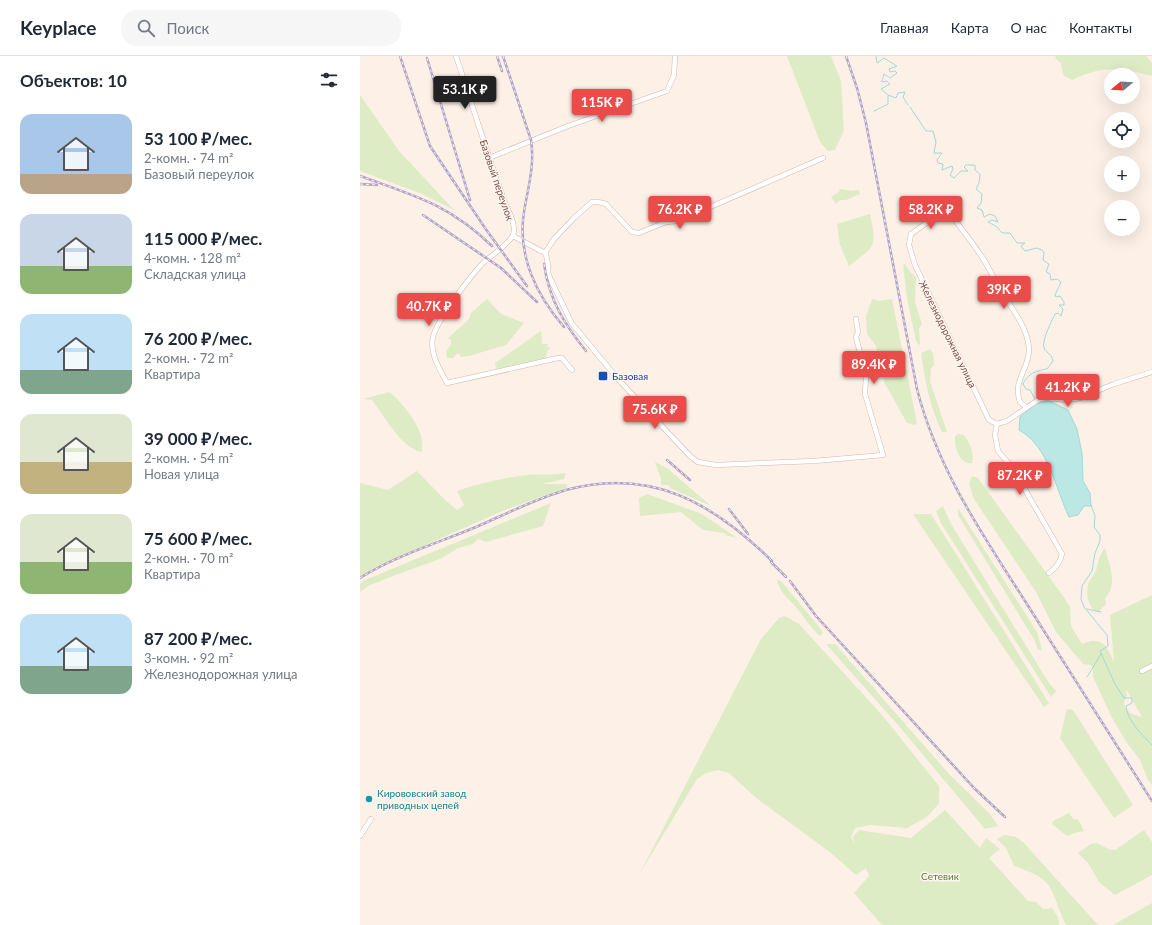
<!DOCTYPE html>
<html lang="ru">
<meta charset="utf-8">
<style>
body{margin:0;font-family:Lato,sans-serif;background:#f6f6f7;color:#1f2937;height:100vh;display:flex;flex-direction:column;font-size:15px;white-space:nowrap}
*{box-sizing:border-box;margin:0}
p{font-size:13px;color:#747a83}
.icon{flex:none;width:22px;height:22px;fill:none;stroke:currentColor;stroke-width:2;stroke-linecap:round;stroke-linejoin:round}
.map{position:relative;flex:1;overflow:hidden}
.drawer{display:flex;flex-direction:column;background:#fff;width:360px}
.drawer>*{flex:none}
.needle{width:26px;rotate:252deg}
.tools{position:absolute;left:744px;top:12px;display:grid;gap:8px}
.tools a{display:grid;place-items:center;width:36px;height:36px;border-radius:50%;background:#fff;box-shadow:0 4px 16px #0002;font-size:20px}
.price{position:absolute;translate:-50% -34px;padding:0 9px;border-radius:4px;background:#ea4c4a;color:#fff;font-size:13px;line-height:26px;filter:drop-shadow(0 1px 2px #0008)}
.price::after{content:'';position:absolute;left:50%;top:24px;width:12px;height:9px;margin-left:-6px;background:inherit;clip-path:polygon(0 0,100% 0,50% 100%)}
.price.active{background:#222;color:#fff}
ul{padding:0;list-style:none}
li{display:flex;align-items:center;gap:12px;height:100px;padding:0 20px}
li span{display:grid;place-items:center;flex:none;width:112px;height:80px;border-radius:12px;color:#555}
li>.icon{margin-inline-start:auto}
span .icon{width:48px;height:48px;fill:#fffc;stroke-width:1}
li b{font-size:17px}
h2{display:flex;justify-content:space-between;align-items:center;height:48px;padding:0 20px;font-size:17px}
header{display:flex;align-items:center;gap:24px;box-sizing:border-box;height:56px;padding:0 20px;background:#fff;border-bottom:1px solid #e0e1e3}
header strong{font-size:19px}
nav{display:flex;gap:22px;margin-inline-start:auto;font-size:14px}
.search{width:280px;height:36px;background:#f6f6f7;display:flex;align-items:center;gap:10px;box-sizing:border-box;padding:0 14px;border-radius:16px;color:#747a83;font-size:15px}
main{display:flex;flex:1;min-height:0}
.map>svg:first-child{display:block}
</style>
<header>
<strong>Keyplace</strong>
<div class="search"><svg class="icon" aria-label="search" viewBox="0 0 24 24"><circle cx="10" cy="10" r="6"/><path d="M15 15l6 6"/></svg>Поиск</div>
<nav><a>Главная</a><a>Карта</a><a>О нас</a><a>Контакты</a></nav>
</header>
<main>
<section class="drawer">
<h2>Объектов: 10<svg class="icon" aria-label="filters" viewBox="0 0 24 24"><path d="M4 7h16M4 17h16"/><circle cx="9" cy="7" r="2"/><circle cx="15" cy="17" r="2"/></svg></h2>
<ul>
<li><span style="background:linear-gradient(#a9c7e8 75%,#b9a48a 0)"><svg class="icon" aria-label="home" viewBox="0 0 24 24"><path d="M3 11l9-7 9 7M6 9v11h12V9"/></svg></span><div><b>53 100 ₽/мес.</b><p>2-комн. · 74 m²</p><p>Базовый переулок</p></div></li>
<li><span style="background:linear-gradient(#c9d6e8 65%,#8fb573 0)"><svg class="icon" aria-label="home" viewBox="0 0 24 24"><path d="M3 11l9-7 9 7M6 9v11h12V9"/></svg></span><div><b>115 000 ₽/мес.</b><p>4-комн. · 128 m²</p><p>Складская улица</p></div></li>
<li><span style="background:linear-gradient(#bfe0f5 70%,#7fa58c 0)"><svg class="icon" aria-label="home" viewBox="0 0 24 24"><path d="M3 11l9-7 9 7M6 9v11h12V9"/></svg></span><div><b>76 200 ₽/мес.</b><p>2-комн. · 72 m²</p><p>Квартира</p></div></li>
<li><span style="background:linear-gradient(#dfe7d0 60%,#c2b280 0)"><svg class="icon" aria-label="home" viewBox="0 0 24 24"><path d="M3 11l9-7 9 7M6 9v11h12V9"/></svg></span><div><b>39 000 ₽/мес.</b><p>2-комн. · 54 m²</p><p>Новая улица</p></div></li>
<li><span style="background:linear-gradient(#dfe7d0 60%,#8fb573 0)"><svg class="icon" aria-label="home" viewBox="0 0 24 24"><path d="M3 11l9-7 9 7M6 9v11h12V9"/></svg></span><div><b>75 600 ₽/мес.</b><p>2-комн. · 70 m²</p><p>Квартира</p></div></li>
<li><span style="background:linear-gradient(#bfe0f5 65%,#7fa58c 0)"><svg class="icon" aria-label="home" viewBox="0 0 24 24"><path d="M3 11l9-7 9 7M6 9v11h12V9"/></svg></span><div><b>87 200 ₽/мес.</b><p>3-комн. · 92 m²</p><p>Железнодорожная улица</p></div></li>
</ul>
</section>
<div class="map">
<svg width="792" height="869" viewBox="0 0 792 869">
<rect width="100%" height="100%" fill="#fdf0e7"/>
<g fill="#ddecc5" fill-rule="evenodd">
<path d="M427,0H471L481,25L484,74L475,94L468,95L460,86Z"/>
<path d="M696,0H786L792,7V20C760,12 744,9 712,24L703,19L701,7L695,2Z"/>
<path d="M0,39L39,95L94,154L62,138L0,115Z"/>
<path d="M480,133L493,135L499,134L500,138L486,144H480L476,148L471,141L479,136Z"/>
<path d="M510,158C517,191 516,189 489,210L480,189L477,168Z"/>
<path d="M545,208L550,216L556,221L555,246L562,268L559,272L560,289L558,288L556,285L547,242L543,209Z"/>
<path d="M127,243L141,258L164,267L146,289L109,300L101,301L98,297L93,302H87L86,296C89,291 93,289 90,283H87L109,263L111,257Z"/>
<path d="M512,243L519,245L532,243L557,367L554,369L547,367L524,326L516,290L507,278L506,260Z"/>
<path d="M181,275L182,288H188L187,291H191L188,294L185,303L136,313L135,307Z"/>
<path d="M570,293L573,297L574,309L571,312L570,325L587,376H582C570,351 565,325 561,297Z"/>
<path d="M29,336C41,345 57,365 61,380C62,385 62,391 62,396C43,394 24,360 12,344L3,343Z"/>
<path d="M598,378L604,379C609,386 615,398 612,407C599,409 594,390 595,380Z"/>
<path d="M295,406L307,412L351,450L310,432L309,429H301V423Z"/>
<path d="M57,415L85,444L97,454L104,449L97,435C119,427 143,422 166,419C179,418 193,419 206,417L204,423L182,428H206L208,431L140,456L14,512L0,521V427L28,434Z"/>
<path d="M612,420L618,422L705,543L710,551L711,570L722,588C726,587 731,584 735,585C747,586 750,598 754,606L750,559L792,539V729L788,724L780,704L765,684L751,660L733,621V613L731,609L723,608L696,576L676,536L614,443L609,428ZM766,633L782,661L772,658L765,652L764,646L767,640Z"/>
<path d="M287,438L342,458L377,482L365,479L366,478L364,477L343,474L321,456L280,460L279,442Z"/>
<path d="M191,447L183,470L126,486L118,483L113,488L98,492L80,503L38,518L8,530L0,536V528L5,524Z"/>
<path d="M583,450L591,468L689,627L696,635L691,641L581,467L576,455Z"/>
<path d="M598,452L677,576L682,594H678L675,585L598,459Z"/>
<path d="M553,458H571L689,647L684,651Z"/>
<path d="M745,492C749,509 759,527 745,542L746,548L738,556C728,552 726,539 728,529C729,524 734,520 736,515C738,507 739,499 745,492Z"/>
<path d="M417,523L422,526L459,571L463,577L460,580C451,572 447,565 440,556C431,544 420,539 417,523Z"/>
<path d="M425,560L439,568L522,659L579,730V747L568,760L547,772L510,769L495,772L491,781L495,788L493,781L499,774L551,782L585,754L620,792L626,782L640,793L629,802L668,845L676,846L683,853L692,852L698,861L699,869H522L494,837L509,820L506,812L496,819L471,797L395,741L369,717L358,714L346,717L337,723L279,819L401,583L419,562Z"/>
<path d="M466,588H475L589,718L630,758L638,770L625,773L538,669Z"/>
<path d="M707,653L713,654L773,749L754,762L700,682Z"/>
<path d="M709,757L713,763H718L724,775L714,777L707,780L692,768L693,765Z"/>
<path d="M784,774L792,786V819L755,839L739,826L728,807L718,797L731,788L737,787L748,793L755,794Z"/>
<path d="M644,779L656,781L663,786L738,869H706C689,832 697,824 654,810L646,792L637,783Z"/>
<path d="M792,847V869H753Z"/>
</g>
<path fill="#bbe8e5" stroke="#a0dad7" d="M689,345L708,354L717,373L722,397L723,425L730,437L731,450H724L718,459L709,461C695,431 689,391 659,374L660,361L675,348Z"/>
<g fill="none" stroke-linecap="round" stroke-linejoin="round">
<g stroke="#a0dad7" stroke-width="1">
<path d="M516,0L517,7L524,2L537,10L529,13L530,16L535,15L537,17L530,22L524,18L522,26L527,25L530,28L521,33L528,39L536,42L538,37L545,36L543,41L548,49"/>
<path d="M550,51L566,75H573L576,86L574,97H582L577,104L578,107L583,108L582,114L592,110L593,113L590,119L594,122L601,115H608L604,111L606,109H615V114L620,118L619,127L616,133L622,138L621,147L617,152L622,154L624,161L630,158L635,160L638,166L632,164L628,166C631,168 635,169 637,171C643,178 640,177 650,177L657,187H665L661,190L665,195L677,192L682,194L684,197L683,204L689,208L686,216L690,218L691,224L697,223L701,226L695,239L696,241L700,240L704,246V249H699L703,253L701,260L698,257L695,258C692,264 681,286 684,292C687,298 692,298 693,305L687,313C678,314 667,318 663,328L666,333L670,334L675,343"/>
<path d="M514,55L528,48V40"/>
<path d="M731,449L735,460L734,471L740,479V485L735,497L732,515L722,530L721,543L724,551L747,579L748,590L740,595L755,628L764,642H772V647L766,650C767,664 782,679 792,689"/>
<path d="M727,553L741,556"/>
<path d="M727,621L741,598"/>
</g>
<g stroke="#d2b8af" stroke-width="5.5">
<g id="minor">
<path d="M96,0C112,48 127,97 144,144C148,154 157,170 153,179C150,187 131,200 124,206C111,219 77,264 73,281C69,296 80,314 87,327L198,302H202L212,314"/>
<path d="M129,102L208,70L307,35L314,19L315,0"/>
<path d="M153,180L185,197C189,203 187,213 189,220L212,268L219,276L257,322L330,400L338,406L356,409L454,405L523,399L505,338L506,321L496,281L498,276L496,263"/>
<path d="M185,197L194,183L214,162L232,146H238L246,148L272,176L279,177L306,166L318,165L463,102"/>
<path d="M666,351L660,346C652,324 670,312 669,293C668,272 652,253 642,236C635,225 630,214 624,204C613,187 600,171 588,155L572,163L551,178L549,189L555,209L629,364L637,368L647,365L678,344L685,342L708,344L720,342L754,328L792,316"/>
<path d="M637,368L635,379L638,395L652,411L702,498C700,507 696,511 689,517"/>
<path d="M782,615L792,610"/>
<path d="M0,780L11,763"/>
</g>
</g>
<use href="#minor" stroke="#fff" stroke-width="4.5"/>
<g stroke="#b0a4c8" stroke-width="2.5">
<g id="rail">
<path d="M40,0L70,90L125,172L167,230"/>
<path d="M137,0L142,15"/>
<path d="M143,0L171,84C175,110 168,131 164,156C157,199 176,239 204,271"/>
<path d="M486,0L497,32L506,67L557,333C577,412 622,478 665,545C708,612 750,679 792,745"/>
<path d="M67,2L110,144"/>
<path d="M0,120C55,140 88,148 132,190"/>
<path d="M0,128L17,129"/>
<path d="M63,159L141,212L177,246"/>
<path d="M184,208C189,243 204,268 226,295"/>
<path d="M307,404L330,424"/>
<path d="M369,453L388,478"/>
<path d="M411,506L426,521"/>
<path d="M0,522C35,500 78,487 116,471C146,458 175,443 206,434C291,411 353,447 412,505"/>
<path d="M430,525L456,560L615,733L645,761"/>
</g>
</g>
<use href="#rail" stroke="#fff5ee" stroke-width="1" stroke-dasharray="3" stroke-linecap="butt"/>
</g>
<rect fill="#1a4fb4" stroke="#fff5ee" stroke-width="1.5" x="238" y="315" width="10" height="10" rx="2"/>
<circle fill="#0f9aa8" stroke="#fff5ee" stroke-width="1.5" cx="9" cy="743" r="4"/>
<g text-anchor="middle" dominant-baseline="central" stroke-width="3" stroke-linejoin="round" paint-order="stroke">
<g font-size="10" fill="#78514a" stroke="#fff5ee">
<text transform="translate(137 124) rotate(71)">Базовый переулок</text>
<text transform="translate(588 278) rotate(64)">Железнодорожная улица</text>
</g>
<g font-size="10" fill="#164399" stroke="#fff5ee" text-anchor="start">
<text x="252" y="320">Базовая</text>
</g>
<g font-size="10" fill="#0d838f" stroke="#fff5ee" text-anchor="start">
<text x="17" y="737">Кирововский завод<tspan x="17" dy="12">приводных цепей</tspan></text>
</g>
<g font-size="10" fill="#5c783f" stroke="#fff5ee">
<text x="580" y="820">Сетевик</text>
</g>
</g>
</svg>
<div class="tools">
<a><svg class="needle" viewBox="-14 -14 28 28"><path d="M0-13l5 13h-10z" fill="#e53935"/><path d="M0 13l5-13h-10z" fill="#747a83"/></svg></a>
<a><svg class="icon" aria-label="locate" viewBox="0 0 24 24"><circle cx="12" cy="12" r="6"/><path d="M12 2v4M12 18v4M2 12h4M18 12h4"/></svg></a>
<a>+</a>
<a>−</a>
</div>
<b class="price active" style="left:105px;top:54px">53.1K ₽</b>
<b class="price" style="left:242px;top:67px">115K ₽</b>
<b class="price" style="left:320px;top:174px">76.2K ₽</b>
<b class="price" style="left:571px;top:174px">58.2K ₽</b>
<b class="price" style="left:644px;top:254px">39K ₽</b>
<b class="price" style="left:69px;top:271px">40.7K ₽</b>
<b class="price" style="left:514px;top:329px">89.4K ₽</b>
<b class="price" style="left:708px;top:352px">41.2K ₽</b>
<b class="price" style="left:295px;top:374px">75.6K ₽</b>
<b class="price" style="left:660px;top:440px">87.2K ₽</b>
</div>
</main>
